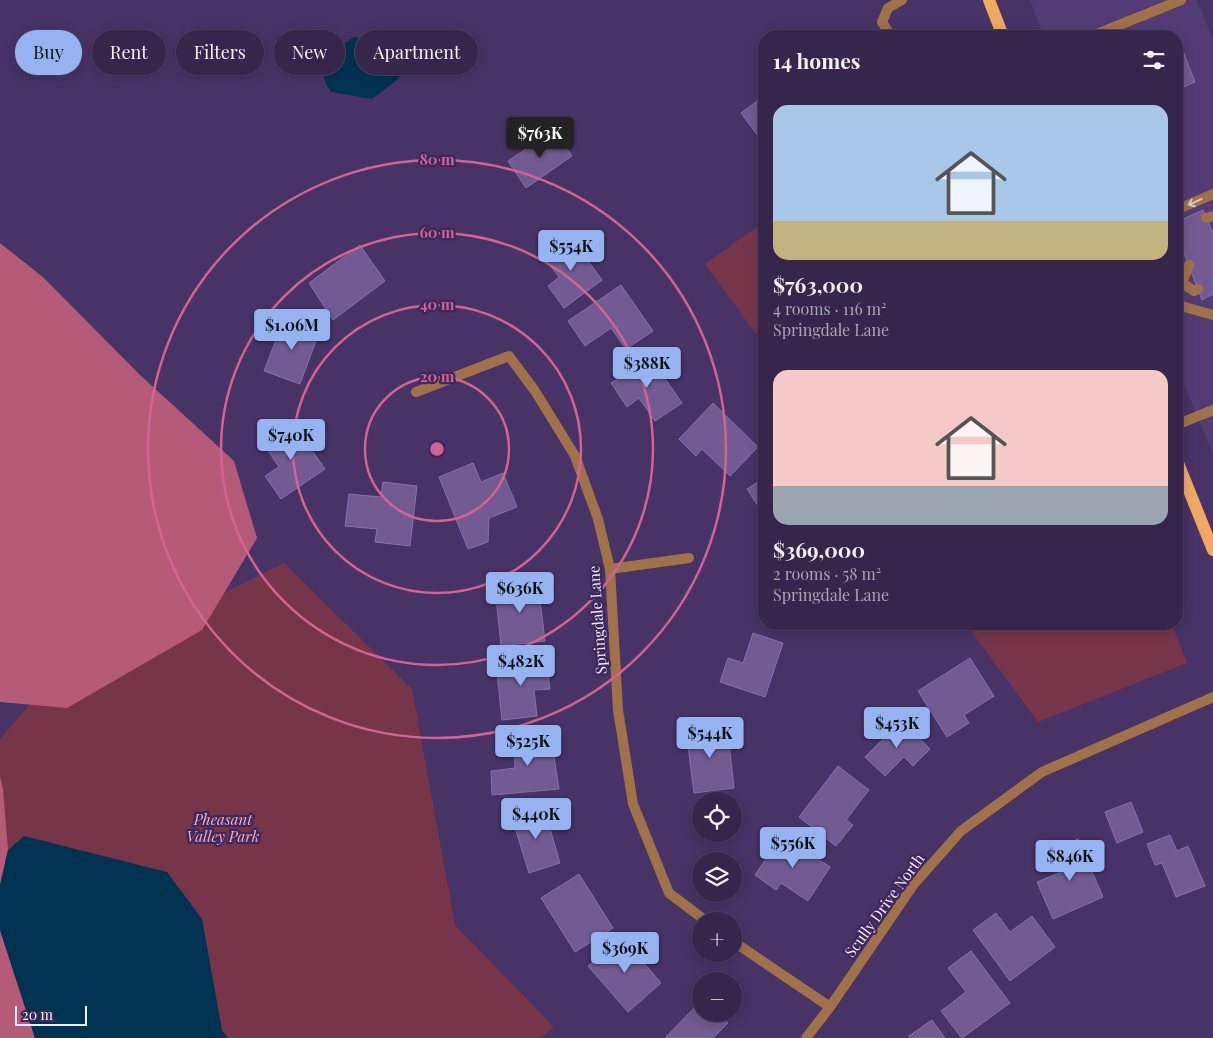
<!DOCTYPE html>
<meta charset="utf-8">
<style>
body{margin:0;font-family:"Playfair Display",serif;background:#413256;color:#f1f3f6;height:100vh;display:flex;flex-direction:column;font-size:19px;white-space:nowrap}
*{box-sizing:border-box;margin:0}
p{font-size:16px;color:#aaa5b5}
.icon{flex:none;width:28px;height:28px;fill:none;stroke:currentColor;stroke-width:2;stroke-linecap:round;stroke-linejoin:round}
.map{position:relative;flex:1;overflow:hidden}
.details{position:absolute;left:758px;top:30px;width:425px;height:600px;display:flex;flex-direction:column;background:#36264c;border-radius:20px;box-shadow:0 2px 12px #0003,0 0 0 1px #504364}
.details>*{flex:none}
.guide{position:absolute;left:15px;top:30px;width:475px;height:45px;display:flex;gap:10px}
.controls{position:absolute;left:692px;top:792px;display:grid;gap:10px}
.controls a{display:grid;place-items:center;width:50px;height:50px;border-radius:50%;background:#36264c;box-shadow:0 2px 12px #0003,0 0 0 1px #504364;font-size:25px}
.scale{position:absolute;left:15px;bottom:12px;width:72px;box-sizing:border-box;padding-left:5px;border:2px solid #f2edfa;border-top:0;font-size:14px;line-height:18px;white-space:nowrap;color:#f2edfa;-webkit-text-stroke:4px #3e285b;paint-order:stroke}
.price{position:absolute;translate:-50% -42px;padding:0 11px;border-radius:5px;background:#95b2f1;color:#111;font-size:16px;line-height:32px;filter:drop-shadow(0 1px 2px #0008)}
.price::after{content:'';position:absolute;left:50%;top:30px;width:15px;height:11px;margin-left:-8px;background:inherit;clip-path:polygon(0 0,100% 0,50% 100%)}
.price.selected{background:#222;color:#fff}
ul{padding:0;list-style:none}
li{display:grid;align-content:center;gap:10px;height:265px;padding:0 15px}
li span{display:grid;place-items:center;height:155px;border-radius:15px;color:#555}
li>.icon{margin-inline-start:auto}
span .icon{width:90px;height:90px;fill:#fffc;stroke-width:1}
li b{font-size:21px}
h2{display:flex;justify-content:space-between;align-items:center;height:60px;padding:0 15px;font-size:21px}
.chip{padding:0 18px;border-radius:22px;background:#36264c;box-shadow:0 2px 12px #0003,0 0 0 1px #504364;font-size:18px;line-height:45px}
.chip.selected{background:#95b2f1;color:#111}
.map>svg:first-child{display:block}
</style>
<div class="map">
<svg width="1213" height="1038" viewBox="0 0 1213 1038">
<rect width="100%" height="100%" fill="#483366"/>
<path fill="#533c75" d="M1030,0H1197L1213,40V455L1176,364V36H1044Z"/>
<g fill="#77354a">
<path d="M764,222V345L705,264Z"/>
<path d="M284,563L412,689L455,925L554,1027L540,1038H28L0,933V739L56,674Z"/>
<path d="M966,624H1172L1187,663L1038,722Z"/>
</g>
<g fill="#b55b77">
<path d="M0,243L44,278L139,374L234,461L257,538L202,630L67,708L0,702Z"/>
<path d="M0,776L3,789L8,850L0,885Z"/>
<path d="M0,930L35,1038H0Z"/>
</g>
<g fill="#003351">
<path d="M354,37L377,40L392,54L401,55L409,64L397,80L372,99L331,92C312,66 333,51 354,37Z"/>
<path d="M24,836L167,872L202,919L222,1030L228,1038H35L0,930V885L8,850Z"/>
</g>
<g fill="#715b92" stroke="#8771aa">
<path d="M1183,51L1195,82L1176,90V53Z"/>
<path d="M764,96V144L741,113Z"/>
<path d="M554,130L572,156L526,188L508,161Z"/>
<path d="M1203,210L1213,233V294L1202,300L1176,232V222Z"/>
<path d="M570,236L602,280L564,308L548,286L559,277L543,256Z"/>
<path d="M360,245L385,281L333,320L309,283Z"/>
<path d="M621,285L653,331L626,349L611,328L585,346L568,321Z"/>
<path d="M285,317L320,330L300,384L264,371Z"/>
<path d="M650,357L682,403L655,421L639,398L627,407L611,383Z"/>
<path d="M713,403L758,447L730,476L702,449L696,456L679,439Z"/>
<path d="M292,422L325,469L281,499L265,476L279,467L263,443Z"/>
<path d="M473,463L481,482L503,473L517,507L489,518L488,542L468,549L439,477Z"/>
<path d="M764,478V515L747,489Z"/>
<path d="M383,482L417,486L410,546L375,542L377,529L345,526L349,494L381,497Z"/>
<path d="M538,583L545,641L501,646L495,587Z"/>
<path d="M753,633L783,643L765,697L720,682L728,658L743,663Z"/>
<path d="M546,658L550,689L534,690L537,716L502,720L496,664Z"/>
<path d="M970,658L994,696L964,715L969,723L947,737L918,691Z"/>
<path d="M902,720L930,749L913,766L904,757L885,776L865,757Z"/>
<path d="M727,726L734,788L694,793L686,731Z"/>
<path d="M550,731L559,789L492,795L491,771L515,768L513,736Z"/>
<path d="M838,766L869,790L846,820L853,825L836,846L799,817Z"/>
<path d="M1131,802L1143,832L1117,843L1105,812Z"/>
<path d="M544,808L560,863L529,873L512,818Z"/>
<path d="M782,835L830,867L808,901L781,883L776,890L755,875Z"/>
<path d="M1170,835L1177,851L1188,846L1205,886L1176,897L1162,863L1155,865L1147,844Z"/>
<path d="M1078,839L1103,897L1053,919L1037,882L1061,872L1052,851Z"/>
<path d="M579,874L613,928L575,952L541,898Z"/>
<path d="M996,913L1010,932L1032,916L1055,947L1010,981L973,930Z"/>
<path d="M622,937L661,983L628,1012L588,966Z"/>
<path d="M971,951L1010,1003L962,1038L941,1011L966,992L948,968Z"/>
<path d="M701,1001V1014H719L728,1023L713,1038H665Z"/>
<path d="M932,1020L945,1038H910L909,1036Z"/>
</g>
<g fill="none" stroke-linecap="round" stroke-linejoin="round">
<g stroke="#a17249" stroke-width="10">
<path d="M891,36L882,22L888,8L902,0"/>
<path d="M1176,210L1213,194"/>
<path d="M1206,218L1213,216"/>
<path d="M1189,265L1182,283L1194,291L1198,289"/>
<path d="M1176,293L1181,306L1213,315"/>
<path d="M1176,425L1213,410"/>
<path d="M610,569L689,558"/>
</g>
<g stroke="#a17249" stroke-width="10">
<path d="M1092,36L1181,0"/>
<path d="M416,392L509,356L535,391L575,456L598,519L610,569L618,710L633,804L669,893L706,921"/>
<path d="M734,942L830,1007"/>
<path d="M806,1038L830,1007L914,884L961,831L1042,772L1213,697"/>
</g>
<g stroke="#f2a763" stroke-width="12">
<path d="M989,0L1003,36"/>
<path d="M1176,458L1213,550"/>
</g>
</g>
<defs><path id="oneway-shaft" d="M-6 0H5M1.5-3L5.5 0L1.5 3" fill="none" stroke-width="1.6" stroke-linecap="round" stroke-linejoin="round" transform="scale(1.25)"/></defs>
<use stroke="#dac8c5" href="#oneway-shaft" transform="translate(1195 202) rotate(156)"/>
<g fill="none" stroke="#d36393" stroke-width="2.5">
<circle cx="437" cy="449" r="72"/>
<circle cx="437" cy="449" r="144"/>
<circle cx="437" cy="449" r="216"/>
<circle cx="437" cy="449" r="289"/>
</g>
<g text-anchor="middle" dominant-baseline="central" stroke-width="4.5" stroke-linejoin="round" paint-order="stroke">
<g font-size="15" fill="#f2edfa" stroke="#3e285b">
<text transform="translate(597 620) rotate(-94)">Springdale Lane</text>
<text transform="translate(884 905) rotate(-54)">Scully Drive North</text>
</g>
<g font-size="15" font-style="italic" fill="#f6acc0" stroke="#3e285b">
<text x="223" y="819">Pheasant<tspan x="223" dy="17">Valley Park</tspan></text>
</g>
</g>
<circle cx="437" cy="449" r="8" fill="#d36393" stroke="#3e285b" stroke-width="2.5"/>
<g font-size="15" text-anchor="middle" font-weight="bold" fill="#d36393" stroke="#3e285b" stroke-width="4.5" stroke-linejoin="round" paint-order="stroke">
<text x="437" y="165">80 m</text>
<text x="437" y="238">60 m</text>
<text x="437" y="310">40 m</text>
<text x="437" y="382">20 m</text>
</g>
</svg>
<div class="controls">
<a><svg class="icon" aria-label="locate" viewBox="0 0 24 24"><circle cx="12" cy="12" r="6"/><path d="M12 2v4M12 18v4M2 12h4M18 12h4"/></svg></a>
<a><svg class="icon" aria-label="layers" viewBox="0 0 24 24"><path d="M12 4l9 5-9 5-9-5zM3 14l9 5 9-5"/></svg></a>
<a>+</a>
<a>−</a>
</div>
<div class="scale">20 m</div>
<b class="price selected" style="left:540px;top:159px">$763K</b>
<b class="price" style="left:571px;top:272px">$554K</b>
<b class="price" style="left:292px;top:351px">$1.06M</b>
<b class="price" style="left:647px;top:389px">$388K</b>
<b class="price" style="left:291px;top:461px">$740K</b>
<b class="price" style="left:520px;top:614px">$636K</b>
<b class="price" style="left:521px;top:687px">$482K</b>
<b class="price" style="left:897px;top:749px">$453K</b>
<b class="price" style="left:710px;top:759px">$544K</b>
<b class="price" style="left:528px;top:767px">$525K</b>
<b class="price" style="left:536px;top:840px">$440K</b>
<b class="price" style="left:793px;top:869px">$556K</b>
<b class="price" style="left:1070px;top:882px">$846K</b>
<b class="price" style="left:625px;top:974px">$369K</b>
<div class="guide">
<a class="chip selected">Buy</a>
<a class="chip">Rent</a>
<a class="chip">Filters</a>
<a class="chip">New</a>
<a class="chip">Apartment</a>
</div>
<section class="details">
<h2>14 homes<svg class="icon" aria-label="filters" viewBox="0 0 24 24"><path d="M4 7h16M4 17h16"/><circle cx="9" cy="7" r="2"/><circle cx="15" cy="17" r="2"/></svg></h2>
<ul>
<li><span style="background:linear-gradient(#a9c7e8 75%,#c2b280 0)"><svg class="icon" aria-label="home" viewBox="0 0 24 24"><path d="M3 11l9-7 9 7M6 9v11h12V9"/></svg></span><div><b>$763,000</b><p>4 rooms · 116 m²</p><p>Springdale Lane</p></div></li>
<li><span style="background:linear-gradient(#f6c9c9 75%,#9aa5b1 0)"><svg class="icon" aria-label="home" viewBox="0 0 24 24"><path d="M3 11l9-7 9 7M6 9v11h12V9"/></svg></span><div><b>$369,000</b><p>2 rooms · 58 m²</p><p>Springdale Lane</p></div></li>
</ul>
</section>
</div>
